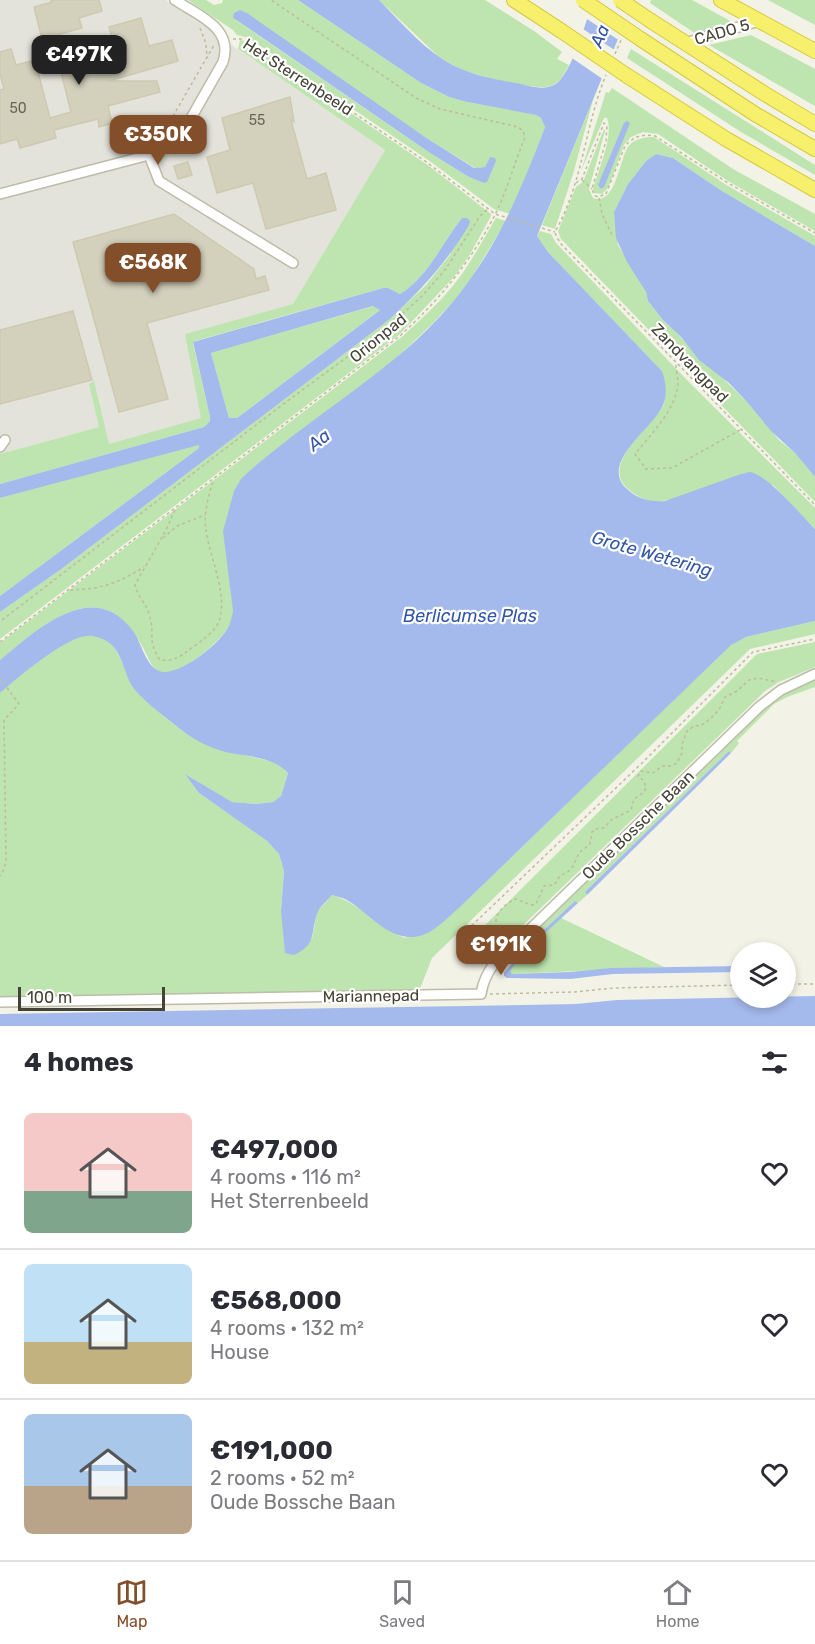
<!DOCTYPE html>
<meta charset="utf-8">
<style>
body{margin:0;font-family:Rubik,sans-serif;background:#f7f7f7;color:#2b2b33;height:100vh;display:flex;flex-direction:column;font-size:22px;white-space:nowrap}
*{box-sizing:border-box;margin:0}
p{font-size:20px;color:#7c7c81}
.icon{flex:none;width:33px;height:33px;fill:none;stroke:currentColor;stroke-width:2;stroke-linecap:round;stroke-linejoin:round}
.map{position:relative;height:1026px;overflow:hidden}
.side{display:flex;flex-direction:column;background:#fff;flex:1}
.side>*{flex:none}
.fabs{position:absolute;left:730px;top:942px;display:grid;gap:12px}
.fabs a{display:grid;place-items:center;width:66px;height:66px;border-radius:50%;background:#fff;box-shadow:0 3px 9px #0003;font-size:30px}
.scale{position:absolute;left:18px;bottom:15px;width:147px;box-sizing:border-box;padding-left:6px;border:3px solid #444335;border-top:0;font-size:16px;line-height:21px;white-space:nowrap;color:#444335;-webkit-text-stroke:4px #fff;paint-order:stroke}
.price{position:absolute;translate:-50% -51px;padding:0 14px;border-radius:12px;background:#834f2a;color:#fff;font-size:20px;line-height:39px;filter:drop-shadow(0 2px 3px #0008)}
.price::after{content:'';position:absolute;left:50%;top:36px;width:18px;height:14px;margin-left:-9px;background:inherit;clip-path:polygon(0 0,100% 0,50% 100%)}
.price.selected{background:#222;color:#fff}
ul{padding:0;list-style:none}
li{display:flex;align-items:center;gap:18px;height:150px;padding:0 24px}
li+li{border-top:2px solid #e1e1e2}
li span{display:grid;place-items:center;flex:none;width:168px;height:120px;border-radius:9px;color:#555}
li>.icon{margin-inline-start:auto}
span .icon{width:72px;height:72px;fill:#fffc;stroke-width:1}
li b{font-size:26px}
h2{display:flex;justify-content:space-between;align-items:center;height:72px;padding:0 24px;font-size:26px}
.tabs{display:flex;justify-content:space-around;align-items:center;height:84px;border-top:2px solid #e1e1e2;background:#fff;font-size:16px;color:#7c7c81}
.tabs a{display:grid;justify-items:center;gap:3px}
.tabs .selected{color:#834f2a}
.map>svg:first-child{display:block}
</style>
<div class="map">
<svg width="815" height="1026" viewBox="0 0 815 1026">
<rect width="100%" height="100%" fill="#f2f2e6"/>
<path fill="#e4e3db" d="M0,0H166L385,150L293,304L186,334L202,418L103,446L99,427L0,454Z"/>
<g fill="#bee4b0" fill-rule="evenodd">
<path d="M188,0H206L214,5L222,3L223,0H298L421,83L449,97L467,102L537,115L541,118L545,127L522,187L510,214L494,209L431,162L249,38L237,35L233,30ZM233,18L475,168L485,167L490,157L484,183L469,177L430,153Z"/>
<path d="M379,0H485L534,31L562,52L557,59L569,65C564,73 561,82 551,86C537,91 479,76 463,70C454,66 446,61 438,56Z"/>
<path d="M651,0H692L734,23L696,34L650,3Z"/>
<path d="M768,0H815V25Z"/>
<path d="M751,35L815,69V106L709,45Z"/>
<path d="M240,40L245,41L429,166L491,214V216L469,256L453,278L400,334L0,639V612L60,570L390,319L426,285L450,255L462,218C442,243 428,277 400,294L388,288H383L195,341L193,344L210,417V421L204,427L0,484V454L99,427L89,384L94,381L109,444L201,418L185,334L293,304L385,150L238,49Z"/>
<path d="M631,49L815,165V175L741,132L627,58Z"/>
<path d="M612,88L733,169L815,214V231L728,181L658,134L643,132L631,137L624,145L608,188L602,194L594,193L593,189C598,171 614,136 607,118H604L581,171L606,92L609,93Z"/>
<path d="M593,100L573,174L555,229L542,225Z"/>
<path d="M604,129L605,131L589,189L593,198C616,206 619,160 628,147C633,139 645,137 654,137L728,186L815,236V246L722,191L673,158L656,154L646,161L628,184L614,212L618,245L646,292L648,301L663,320L747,402L779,440L795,453L815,477V502L561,239L558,231L576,187L583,182Z"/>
<path d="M496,218L506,221L465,289L433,323L403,352L231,591C232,601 235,613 231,623C225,638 180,676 164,673C151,671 148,655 142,646C101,570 45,624 0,660V643L403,336C422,318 443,300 459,278C473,259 484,238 496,218Z"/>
<path d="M540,231L551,234L556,243L685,378L815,508V529L773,485L654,502C643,499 634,495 626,487C602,462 651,427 663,406L665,399L662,371L548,252L537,236Z"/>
<path d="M374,306L381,309L237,418H229L211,353Z"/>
<path d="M199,444V448L0,596V498Z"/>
<path d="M815,621V634L750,649L432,958L421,986L418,990L0,998V693C19,677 64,637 87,635C121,633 121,672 136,690C147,703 176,728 192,737C215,750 253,756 279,764L288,773L281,796L273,802L256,804L231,802L187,775L199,793L267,841L279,854L284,871L281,911L312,939L317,912L332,895C361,904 376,926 405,938L460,907L731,644L746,637Z"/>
<path d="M815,642V667L779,682L765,691L516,932L493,951L478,949L469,941L757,654Z"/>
<path d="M815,678V687L787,697L774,704L737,741L739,743L731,753L729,751L585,892L587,895L578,903L575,901L530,943L526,939L772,697Z"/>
<path d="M561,918L664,967L512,974L509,971L520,956Z"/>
</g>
<g fill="#a5baec" fill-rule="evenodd">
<path d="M298,0H379C403,24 427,54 459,68C478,77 500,80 521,84C533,87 550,92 560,80C575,63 585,22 594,0H634L537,236L548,252L662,371C666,383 668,396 662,407C651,430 600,462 626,488C637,499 650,502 665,501L741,474C744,474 747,472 750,472C767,474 803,517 815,529V621L746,637L731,645L460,907C449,916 437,930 423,935C393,945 372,916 350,902C345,898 338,897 332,895C327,901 319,907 317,914C310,935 317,944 294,955L285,953L281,911L284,871L279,854L267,841L199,793L185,774L232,802L256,804L273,802L281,796L288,773C269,753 240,758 216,749C204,745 190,737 180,729C165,717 147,704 135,690C120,671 125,641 92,636C70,632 18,678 0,693V660C36,631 92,576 133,631C141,642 145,663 157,670C173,680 212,649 222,636C229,629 231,621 233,611L223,531L234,491L241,479C256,464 274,451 290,438C328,409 367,382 403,352C480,286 510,219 545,127L541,118L536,115L467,102L449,97L421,83Z"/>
<path d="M240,10L247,13L425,137L474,168L485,167L490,157L495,158L496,161L487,182L484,183L469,177L430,153L238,21L233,18L234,13Z"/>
<path d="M627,121L630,123L604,187L601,189L598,185L624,123Z"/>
<path d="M656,154L673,158L722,191L815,246V477L795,453L771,431L747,402L729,383L699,360L682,338L663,320L648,301L646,292L627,262L616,238L614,212L628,184L646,161Z"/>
<path d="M462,218H467L470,221L469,225C447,262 421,290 390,319L60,570L0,612V596L199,448V445L0,498V484L204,427L210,421V417L193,342L383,288H388L400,294C428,277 442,243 462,218ZM373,306L380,310L237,418H229L211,353Z"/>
<path d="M729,751L731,753L587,895L585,892Z"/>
<path d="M575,901L578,903L520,956L510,971L512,974L570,972L611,968L741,966V972L613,974L570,979L507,978L504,976V973L530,943Z"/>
<path d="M815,996V1026H0V1014L576,1004L617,1000Z"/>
</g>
<g fill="#f2f2e6">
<path d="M590,0H637L620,41L584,17Z"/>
<path d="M580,27L616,51L604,80L569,56Z"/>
</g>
<g fill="#d3d0bc" stroke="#cdcaaf" stroke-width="1.5">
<path d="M51,0H99L102,11L79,18L82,28L42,39L34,7L52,2Z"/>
<path d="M141,18L149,46L172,40L178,61L109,81H157L160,92L108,106L112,123L99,127L98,119L54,130L56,138L20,148L17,139L0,144V90L4,89L0,74V52L11,49L16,65L35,60L50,118L71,112L59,64L115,48L109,27Z"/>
<path d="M290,97L294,122L291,120L307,179L326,173L336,210L266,229L253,183L217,193L207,157L230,150L222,118Z"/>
<path d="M188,162L192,175L178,179L174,166Z"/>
<path d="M174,214L254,269L256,279L265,276L269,290L147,323L168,399L119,412L73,242Z"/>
<path d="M73,311L92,380L0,404V330Z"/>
</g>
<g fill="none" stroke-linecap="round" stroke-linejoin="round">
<g stroke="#bdbca9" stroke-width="12">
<g id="minor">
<path d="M685,43L759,21"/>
<path d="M149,155L159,181L293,263"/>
<path d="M0,194L149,155L178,141L223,62C234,28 199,16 175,0"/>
<path d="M0,447L5,440"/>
<path d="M0,1002L481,994C485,967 504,952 523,936L759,707L781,690L815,674"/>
</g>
</g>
<g stroke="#d5c93d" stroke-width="16">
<g id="highway">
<path d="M514,0L560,30"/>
<path d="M721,0L815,51"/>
<path d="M651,21L765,94L815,124"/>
<path d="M642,40L755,114L815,149"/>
<path d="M626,75L726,139L815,190"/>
</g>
</g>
<g stroke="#bebc9b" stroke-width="1.5" stroke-dasharray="3 3" stroke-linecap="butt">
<path d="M200,28L206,44L207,58"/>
<path d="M233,39H243L249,42L425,161L495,214L555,232"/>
<path d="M615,54L621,40"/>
<path d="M161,137L214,45"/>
<path d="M582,180L592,189"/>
<path d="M576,183L582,179L604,123L607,126L606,141L592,189L594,195L598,197L606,194L625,146C634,136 642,134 655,136L728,183L815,233"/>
<path d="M599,198L602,214L612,235"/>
<path d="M556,230C583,182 585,125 606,75"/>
<path d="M555,233L560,243L815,505"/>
<path d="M676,365C676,371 678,378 678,384C675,411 651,434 635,454L646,469L672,468L740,430"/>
<path d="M175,510L166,530L135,585C137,596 146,603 149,614C156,635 146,639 160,660C175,662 182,655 193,647C202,640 212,634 217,625C231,601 209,556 206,530C203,514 209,496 213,480"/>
<path d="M163,538L177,526L205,515"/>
<path d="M70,590C102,589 116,584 144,567"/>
<path d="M2,620L286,402L388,327L422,296L445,270L480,216L488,209"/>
<path d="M0,642L401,335C440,299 471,261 495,215C507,190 515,162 525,137L523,131L518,127L440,109L416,98L271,0"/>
<path d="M0,678L19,704L4,720L6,860L4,869L0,876"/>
<path d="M463,934L642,763L753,652L815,639"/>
<path d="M492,952L476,951C476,944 479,934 486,932L491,939L497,940C500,933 496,928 496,920C497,911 508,902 516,899L531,905L536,904L544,886L554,885L560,876L569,871L573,866L579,853L590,844L592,832L595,829L604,828L611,820L631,810L634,799L644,792L646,788L644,781L638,776L641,771L653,773L662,766H671L677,763L682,753V744L687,731L694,726L702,725L711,718L719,710L725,697L737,691L749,680L758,678L777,682"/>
<path d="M786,984H815"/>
<path d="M490,994L574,992L614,988L741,985"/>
</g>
<use href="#minor" stroke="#fff" stroke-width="9"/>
<use href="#highway" stroke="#f6f06c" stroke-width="14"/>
<g stroke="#d5c93d" stroke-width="16" stroke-linecap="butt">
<g id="highway-bridge">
<path d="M583,0L642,40"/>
<path d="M620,0L651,21"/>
<path d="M560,30L626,75"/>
</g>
</g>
<use href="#highway-bridge" stroke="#f6f06c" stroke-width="14"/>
</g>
<g text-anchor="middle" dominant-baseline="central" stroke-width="4.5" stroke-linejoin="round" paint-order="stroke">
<g font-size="14" fill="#686657">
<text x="18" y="108">50</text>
<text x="257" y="120">55</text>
</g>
<g font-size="16" fill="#444335" stroke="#fff">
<text transform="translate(722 32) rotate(-16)">CADO 5</text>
<text transform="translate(298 77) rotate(33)">Het Sterrenbeeld</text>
<text transform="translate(378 338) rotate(-39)">Orionpad</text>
<text transform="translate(690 363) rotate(46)">Zandvangpad</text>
<text transform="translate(638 825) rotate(-44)">Oude Bossche Baan</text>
<text transform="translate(371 996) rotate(-1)">Mariannepad</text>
</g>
<g font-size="18" font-style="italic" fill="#3456aa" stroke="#fff">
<text transform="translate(600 36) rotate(-68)">Aa</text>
<text transform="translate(319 440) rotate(-38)">Aa</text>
<text transform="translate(652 554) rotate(16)">Grote Wetering</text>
<text x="470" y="616">Berlicumse Plas</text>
</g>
</g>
</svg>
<div class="fabs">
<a><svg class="icon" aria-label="layers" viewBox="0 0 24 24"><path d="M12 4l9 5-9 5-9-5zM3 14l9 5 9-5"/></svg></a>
</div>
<div class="scale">100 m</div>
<b class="price selected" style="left:79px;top:86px">€497K</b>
<b class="price" style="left:158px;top:166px">€350K</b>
<b class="price" style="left:153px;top:294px">€568K</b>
<b class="price" style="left:501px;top:976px">€191K</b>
</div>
<section class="side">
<h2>4 homes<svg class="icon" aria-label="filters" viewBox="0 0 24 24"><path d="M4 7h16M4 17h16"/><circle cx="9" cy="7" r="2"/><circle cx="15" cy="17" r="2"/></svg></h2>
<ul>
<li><span style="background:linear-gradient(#f6c9c9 65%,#7fa58c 0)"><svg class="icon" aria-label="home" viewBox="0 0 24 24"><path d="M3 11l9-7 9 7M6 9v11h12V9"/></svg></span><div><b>€497,000</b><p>4 rooms · 116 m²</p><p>Het Sterrenbeeld</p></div><svg class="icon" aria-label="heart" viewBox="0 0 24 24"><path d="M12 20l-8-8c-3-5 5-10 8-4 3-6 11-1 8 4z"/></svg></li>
<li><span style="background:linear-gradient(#bfe0f5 65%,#c2b280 0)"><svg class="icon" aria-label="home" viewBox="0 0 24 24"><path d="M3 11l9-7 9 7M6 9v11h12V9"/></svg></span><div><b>€568,000</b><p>4 rooms · 132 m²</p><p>House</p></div><svg class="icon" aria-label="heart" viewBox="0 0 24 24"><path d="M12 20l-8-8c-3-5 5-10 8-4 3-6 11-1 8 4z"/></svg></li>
<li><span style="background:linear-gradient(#a9c7e8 60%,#b9a48a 0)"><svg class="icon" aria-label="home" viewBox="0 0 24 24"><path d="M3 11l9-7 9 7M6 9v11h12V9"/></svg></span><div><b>€191,000</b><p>2 rooms · 52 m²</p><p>Oude Bossche Baan</p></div><svg class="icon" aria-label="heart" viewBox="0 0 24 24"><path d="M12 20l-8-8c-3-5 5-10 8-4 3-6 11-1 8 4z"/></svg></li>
</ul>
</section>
<nav class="tabs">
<a class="selected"><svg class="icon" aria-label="map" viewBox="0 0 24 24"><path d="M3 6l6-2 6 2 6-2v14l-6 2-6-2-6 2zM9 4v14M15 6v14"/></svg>Map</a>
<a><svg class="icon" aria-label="saved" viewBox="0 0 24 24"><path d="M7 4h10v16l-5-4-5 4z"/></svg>Saved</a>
<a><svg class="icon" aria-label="home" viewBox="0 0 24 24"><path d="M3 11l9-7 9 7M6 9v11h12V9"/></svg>Home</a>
</nav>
